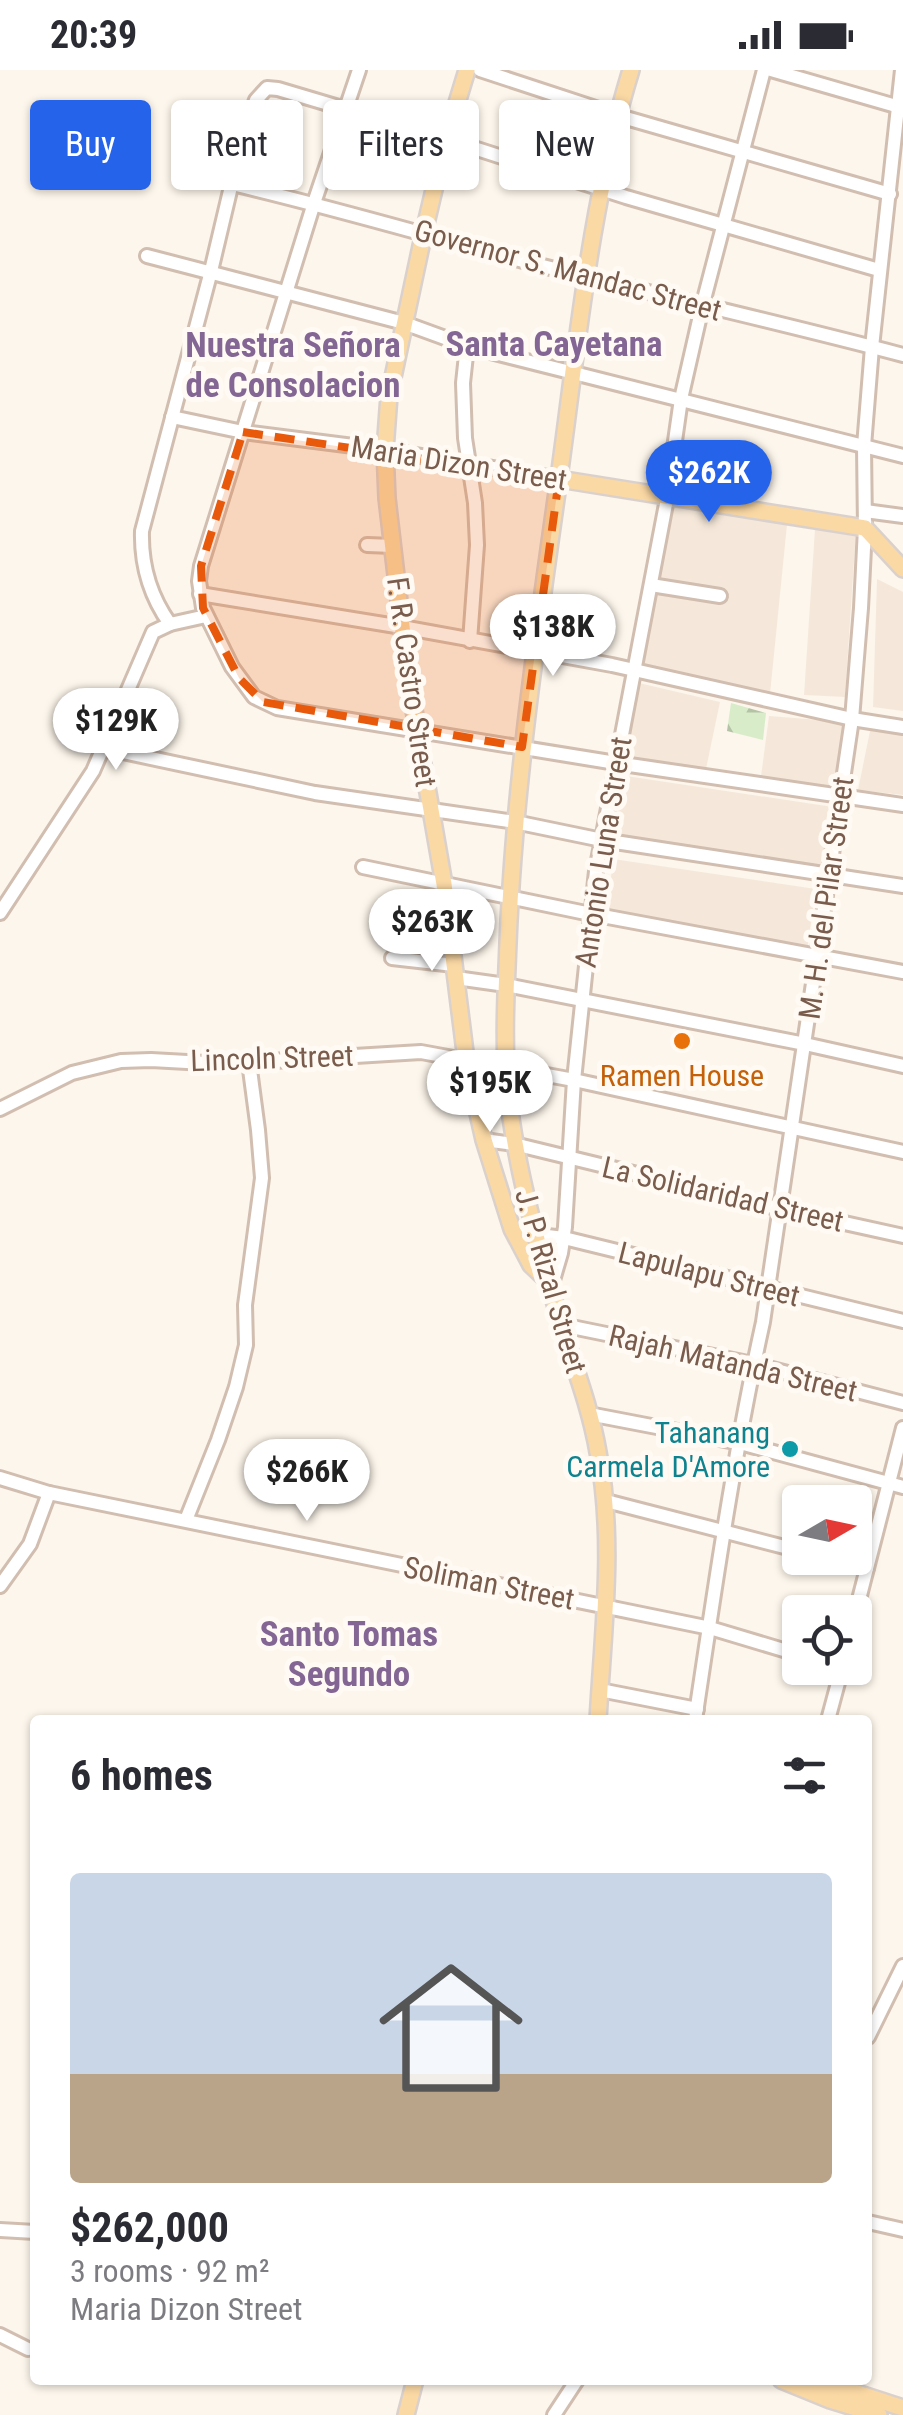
<!DOCTYPE html>
<meta charset="utf-8">
<style>
body{margin:0;font-family:"Roboto Condensed",sans-serif;background:#f2f2f3;color:#2b2b33;height:100vh;display:flex;flex-direction:column;font-size:38px;white-space:nowrap}
*{box-sizing:border-box;margin:0}
p{font-size:32px;color:#7c7c81}
.icon{flex:none;width:55px;height:55px;fill:none;stroke:currentColor;stroke-width:2;stroke-linecap:round;stroke-linejoin:round}
.map{position:relative;flex:1;overflow:hidden}
.sheet{position:absolute;left:30px;top:1645px;width:842px;height:670px;display:flex;flex-direction:column;background:#fff;border-radius:10px;box-shadow:0 2px 8px #0004}
.sheet>*{flex:none}
.banner{position:absolute;left:30px;top:30px;width:845px;height:90px;display:flex;gap:20px}
.needle{width:65px;rotate:81deg}
.fabs{position:absolute;left:782px;top:1415px;display:grid;gap:20px}
.fabs a{display:grid;place-items:center;width:90px;height:90px;border-radius:10px;background:#fff;box-shadow:0 2px 8px #0004;font-size:50px}
.price{position:absolute;translate:-50% -85px;padding:0 22px;border-radius:35px;background:#fff;color:#222;font-size:32px;line-height:65px;filter:drop-shadow(0 2px 5px #0008)}
.price::after{content:'';position:absolute;left:50%;top:60px;width:30px;height:22px;margin-left:-15px;background:inherit;clip-path:polygon(0 0,100% 0,50% 100%)}
.price.active{background:#2563eb;color:#fff}
ul{padding:0;list-style:none}
li{display:grid;align-content:center;gap:20px;height:530px;padding:0 40px}
li span{display:grid;place-items:center;height:310px;border-radius:10px;color:#555}
li>.icon{margin-inline-start:auto}
span .icon{width:180px;height:180px;fill:#fffc;stroke-width:1}
li b{font-size:42px}
h2{display:flex;justify-content:space-between;align-items:center;height:120px;padding:0 40px;font-size:42px}
.pill{padding:0 35px;border-radius:10px;background:#fff;box-shadow:0 2px 8px #0004;font-size:35px;line-height:90px}
.pill.active{background:#2563eb;color:#fff}
.status{display:flex;justify-content:space-between;align-items:center;height:70px;padding:0 50px;background:#fff;direction:ltr}
.status svg{height:28px;fill:currentColor}
.map>svg:first-child{display:block}
</style>
<div class="status"><b>20:39</b><svg viewBox="0 0 49 12"><path d="M0 12V9h3v3zM5 12V6h3v6zM10 12V3h3v9zM15 12V0h3v12zM26 1h20v11H26zM47 4h2v5h-2z"/></svg></div>
<div class="map">
<svg width="903" height="2345" viewBox="0 0 903 2345">
<defs>
<pattern id="forest-firs" width="22" height="20" patternUnits="userSpaceOnUse" patternTransform="scale(2.5)"><rect width="22" height="20" fill="#d8ecc9"/><path d="M5 1l3.5 6h-7zM16 11l3.5 6h-7z" fill="#b4c2a5"/></pattern>
</defs>
<rect width="100%" height="100%" fill="#fdf6ec"/>
<g fill="#f5e8da">
<path d="M673,432L787,455L770,624L643,599Z"/>
<path d="M815,459L856,461L845,627L804,625Z"/>
<path d="M877,509L903,522V641L873,637Z"/>
<path d="M639,613L720,632L706,699L625,687Z"/>
<path d="M769,646L845,652L835,724L760,714Z"/>
<path d="M871,656L903,661V725L858,720Z"/>
<path d="M626,706L833,737L824,803L612,763Z"/>
<path d="M613,789L816,819L806,887L606,854Z"/>
</g>
<path fill="url(#forest-firs)" d="M731,633L766,643L763,670L727,661Z"/>
<g fill="none" stroke-linecap="round" stroke-linejoin="round">
<g stroke="#d1beb0" stroke-width="18">
<g id="minor">
<path d="M359,0L314,133L201,496L199,511L203,538L232,597L254,627L277,638L616,693L903,735"/>
<path d="M480,0L626,48L890,124"/>
<path d="M771,0L903,38"/>
<path d="M232,114C331,137 428,166 527,192C652,224 778,252 903,285"/>
<path d="M147,186L404,253L467,276L903,386"/>
<path d="M467,276L463,313L465,368L475,433L477,475L470,571"/>
<path d="M172,347L243,362L385,380L559,409"/>
<path d="M865,441L903,446"/>
<path d="M367,475L393,476"/>
<path d="M651,515L720,526"/>
<path d="M200,524L402,557L612,595L852,649L903,657"/>
<path d="M170,554C150,526 141,495 142,461L211,201L243,66L256,30L267,18L278,19L446,69L626,127L879,200"/>
<path d="M104,678L315,723L515,752L602,770L903,816"/>
<path d="M363,797L581,842L903,902"/>
<path d="M0,843L93,701L153,562L170,554L206,546"/>
<path d="M392,888L454,895"/>
<path d="M456,908L506,915L805,974L903,996"/>
<path d="M0,1039L72,1003L121,991L151,990L223,994L421,982L574,1010L903,1082"/>
<path d="M484,1070L514,1074L781,1139L903,1166"/>
<path d="M514,1162L564,1168L903,1251"/>
<path d="M551,1217L561,1183L565,1157L574,1010L596,801L666,434L681,329L702,237L764,0"/>
<path d="M562,1255L753,1294L903,1333"/>
<path d="M589,1344L740,1373L903,1417"/>
<path d="M0,1408L49,1423L710,1558L800,1585"/>
<path d="M606,1431L800,1481"/>
<path d="M186,1450L218,1370L236,1317L246,1275L245,1235L262,1108L258,1060L249,992"/>
<path d="M826,1488L867,1498"/>
<path d="M0,1516L30,1474L49,1423"/>
<path d="M855,1545L903,1358"/>
<path d="M600,1620L697,1639"/>
<path d="M695,1650C715,1517 734,1383 763,1252L852,649L861,538L865,458L864,376L872,277L902,0"/>
<path d="M828,1650L842,1598"/>
<path d="M868,1967L903,1896"/>
<path d="M868,2152L903,2160"/>
<path d="M0,2160L35,2162"/>
<path d="M0,2265L28,2279"/>
<path d="M554,2345L577,2310"/>
</g>
</g>
<g stroke="#dad1cd" stroke-width="20">
<g id="major">
<path d="M467,0L446,69L424,162L389,326L385,380L387,428L402,557L417,660L444,814L466,990L484,1070L512,1159L531,1195L549,1212"/>
<path d="M559,409L865,458L903,499"/>
<path d="M598,1650C603,1561 615,1470 598,1382C591,1341 576,1301 563,1261C541,1187 516,1101 508,1024C503,974 506,923 508,873C514,721 536,572 557,422C577,281 589,136 631,0"/>
<path d="M781,2310L830,2330L879,2345"/>
<path d="M817,2310L903,2338"/>
<path d="M406,2345L415,2310"/>
</g>
</g>
<use href="#minor" stroke="#fff" stroke-width="12"/>
<use href="#major" stroke="#fbd9a5" stroke-width="15"/>
</g>
<path fill="#e8590c" fill-opacity="0.2" stroke="#e8590c" stroke-width="8" stroke-dasharray="20 12" stroke-linejoin="round" d="M243,362L559,409L522,677L263,632L239,608L203,538L201,496Z"/>
<circle fill="#e8710a" stroke="#fffaf3" stroke-width="4" cx="682" cy="971" r="10"/>
<circle fill="#0f9aa8" stroke="#fffaf3" stroke-width="4" cx="790" cy="1379" r="10"/>
<g text-anchor="middle" dominant-baseline="central" stroke-width="10" stroke-linejoin="round" paint-order="stroke">
<g font-size="30" fill="#7a5c4d" stroke="#fffaf3">
<text transform="translate(568 200) rotate(15)">Governor S. Mandac Street</text>
<text transform="translate(459 393) rotate(9)">Maria Dizon Street</text>
<text transform="translate(412 612) rotate(82)">F. R. Castro Street</text>
<text transform="translate(603 782) rotate(-81)">Antonio Luna Street</text>
<text transform="translate(826 828) rotate(-82)">M. H. del Pilar Street</text>
<text transform="translate(272 988) rotate(-2)">Lincoln Street</text>
<text transform="translate(723 1124) rotate(13)">La Solidaridad Street</text>
<text transform="translate(709 1204) rotate(14)">Lapulapu Street</text>
<text transform="translate(551 1211) rotate(74)">J. P. Rizal Street</text>
<text transform="translate(733 1293) rotate(13)">Rajah Matanda Street</text>
<text transform="translate(489 1513) rotate(11)">Soliman Street</text>
</g>
<g font-size="30" fill="#c56008" stroke="#fffaf3">
<text x="682" y="1005">Ramen House</text>
</g>
<g font-size="30" fill="#0d838f" stroke="#fffaf3" text-anchor="end">
<text x="770" y="1362">Tahanang<tspan x="770" dy="34">Carmela D'Amore</tspan></text>
</g>
<g font-size="35" font-weight="bold" fill="#846695" stroke="#fffaf3">
<text x="554" y="274">Santa Cayetana</text>
<text x="293" y="275">Nuestra Señora<tspan x="293" dy="40">de Consolacion</tspan></text>
<text x="349" y="1564">Santo Tomas<tspan x="349" dy="40">Segundo</tspan></text>
</g>
</g>
</svg>
<div class="fabs">
<a><svg class="needle" viewBox="-14 -14 28 28"><path d="M0-13l5 13h-10z" fill="#e53935"/><path d="M0 13l5-13h-10z" fill="#7c7c81"/></svg></a>
<a><svg class="icon" aria-label="locate" viewBox="0 0 24 24"><circle cx="12" cy="12" r="6"/><path d="M12 2v4M12 18v4M2 12h4M18 12h4"/></svg></a>
</div>
<b class="price active" style="left:709px;top:455px">$262K</b>
<b class="price" style="left:553px;top:609px">$138K</b>
<b class="price" style="left:116px;top:703px">$129K</b>
<b class="price" style="left:432px;top:904px">$263K</b>
<b class="price" style="left:490px;top:1065px">$195K</b>
<b class="price" style="left:307px;top:1454px">$266K</b>
<div class="banner">
<a class="pill active">Buy</a>
<a class="pill">Rent</a>
<a class="pill">Filters</a>
<a class="pill">New</a>
</div>
<section class="sheet">
<h2>6 homes<svg class="icon" aria-label="filters" viewBox="0 0 24 24"><path d="M4 7h16M4 17h16"/><circle cx="9" cy="7" r="2"/><circle cx="15" cy="17" r="2"/></svg></h2>
<ul>
<li><span style="background:linear-gradient(#c9d6e8 65%,#b9a48a 0)"><svg class="icon" aria-label="home" viewBox="0 0 24 24"><path d="M3 11l9-7 9 7M6 9v11h12V9"/></svg></span><div><b>$262,000</b><p>3 rooms · 92 m²</p><p>Maria Dizon Street</p></div></li>
</ul>
</section>
</div>
